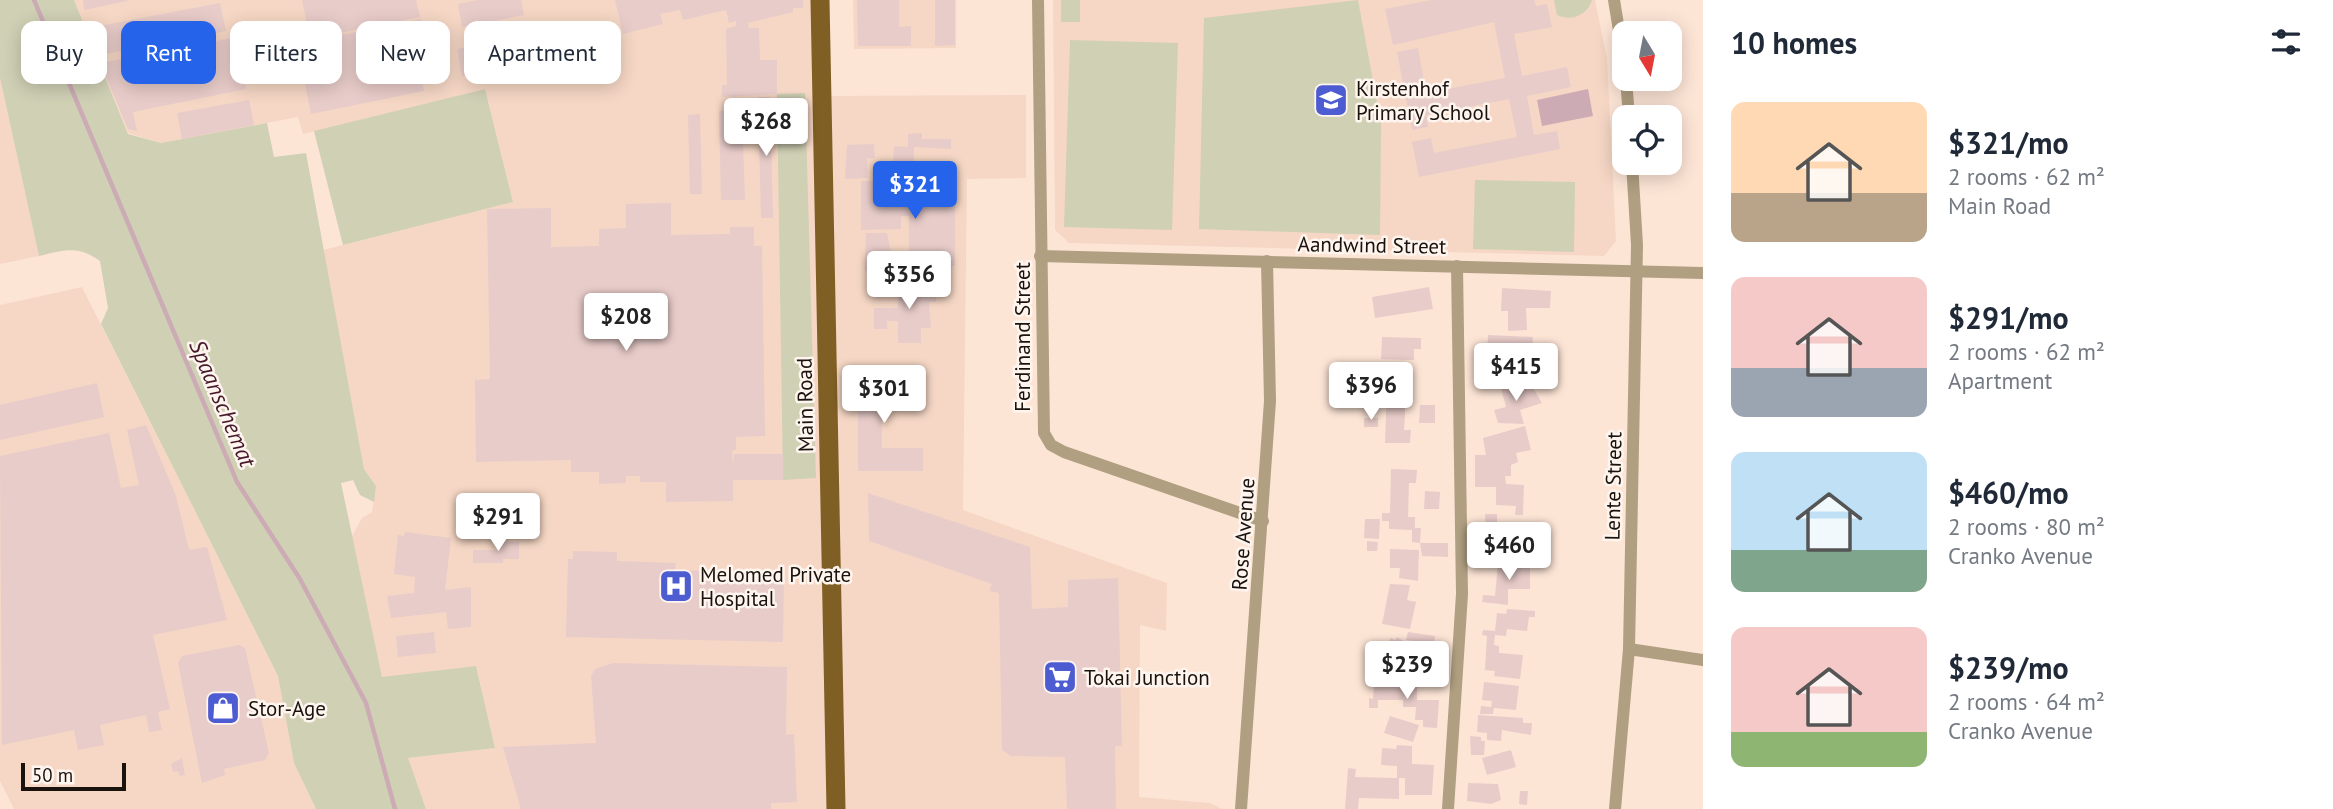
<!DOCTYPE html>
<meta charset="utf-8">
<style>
body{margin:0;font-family:"PT Sans",sans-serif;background:#f6f6f7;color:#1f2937;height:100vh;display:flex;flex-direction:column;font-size:26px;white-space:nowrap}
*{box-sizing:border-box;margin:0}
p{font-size:23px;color:#747a83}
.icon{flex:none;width:38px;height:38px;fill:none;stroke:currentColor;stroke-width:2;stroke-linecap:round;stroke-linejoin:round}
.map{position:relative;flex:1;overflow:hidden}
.drawer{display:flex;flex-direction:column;background:#fff;width:630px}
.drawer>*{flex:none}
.top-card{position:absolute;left:21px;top:21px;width:665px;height:63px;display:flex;gap:14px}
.needle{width:46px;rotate:170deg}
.controls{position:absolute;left:1612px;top:21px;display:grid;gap:14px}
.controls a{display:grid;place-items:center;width:70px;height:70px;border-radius:14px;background:#fff;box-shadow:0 4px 18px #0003;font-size:35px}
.scale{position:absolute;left:21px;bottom:18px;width:105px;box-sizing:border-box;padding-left:7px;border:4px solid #19120d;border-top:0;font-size:19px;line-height:24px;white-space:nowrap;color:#19120d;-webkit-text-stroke:5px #fff5ef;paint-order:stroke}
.price{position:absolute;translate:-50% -60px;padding:0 16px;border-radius:7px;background:#fff;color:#222;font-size:23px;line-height:46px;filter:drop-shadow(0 2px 4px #0008)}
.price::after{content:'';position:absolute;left:50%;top:42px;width:21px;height:16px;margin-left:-10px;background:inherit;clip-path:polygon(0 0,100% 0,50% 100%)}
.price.current{background:#2563eb;color:#fff}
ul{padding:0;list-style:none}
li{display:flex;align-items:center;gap:21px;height:175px;padding:0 28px}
li span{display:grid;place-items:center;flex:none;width:196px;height:140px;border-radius:14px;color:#555}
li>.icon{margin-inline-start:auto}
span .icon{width:84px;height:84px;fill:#fffc;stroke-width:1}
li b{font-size:30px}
h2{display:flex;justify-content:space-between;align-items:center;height:84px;padding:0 28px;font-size:30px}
.pill{padding:0 24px;border-radius:14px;background:#fff;box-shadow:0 4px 18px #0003;font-size:24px;line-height:63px}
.pill.current{background:#2563eb;color:#fff}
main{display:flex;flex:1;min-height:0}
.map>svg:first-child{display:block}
</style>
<main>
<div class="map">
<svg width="1703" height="809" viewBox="0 0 1703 809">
<rect width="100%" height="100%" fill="#fde5d6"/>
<g fill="#f6d7c5">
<path d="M74,0H820L821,96L1026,95V178L967,179L963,510L1167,583L1166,631L1140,625L1139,797L1210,803L1222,809H426L407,758L495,748L476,666L382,678L351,538L362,518L372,512L376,486L364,469L323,250L513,202L485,89L303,134L298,117L161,143L128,133Z"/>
<path d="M853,0H956V48L854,49Z"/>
<path d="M1053,0H1595L1607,58L1616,241L1604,256L1069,243L1055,230Z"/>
<path d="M0,78L39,256L0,264Z"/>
<path d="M82,287L278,676L294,763L316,809H14L0,781V305Z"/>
</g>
<g fill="#cfd0b4">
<path d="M0,0H74L128,134L161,143L267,123L274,157L306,153L364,469L376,486L374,502L360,495L353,480L341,483L382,677L476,666L495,748L408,758L426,809H316L294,763L278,676L101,324L108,308L100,261C77,245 65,250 39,256L0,78Z"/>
<rect x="1061" y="0" width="19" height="22"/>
<path d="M1358,0L1381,124L1380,235L1199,229L1204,18Z"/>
<path d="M1554,0H1592C1587,15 1572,22 1557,15Z"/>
<path d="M1070,40L1178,43L1172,230L1064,227Z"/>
<path d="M485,89L513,202L343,245L314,131Z"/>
<path d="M805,93L816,478L783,480L777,94Z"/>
<path d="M1475,180L1575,182L1574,252L1473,249Z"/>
</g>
<path fill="#ccabb5" d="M1588,89L1593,116L1542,126L1537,100Z"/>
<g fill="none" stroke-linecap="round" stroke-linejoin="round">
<path stroke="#ccabb5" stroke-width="4.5" d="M34,0L237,482L300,579L366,703L395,809"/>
</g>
<g fill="#e8ccc9">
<path d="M83,0H127V1L84,10Z"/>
<path d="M302,0H416L420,17L310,39Z"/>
<path d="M478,0H521L524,15L462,27L458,4Z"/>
<path d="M615,0H803V8H793V12L748,23L749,28H759L760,60H777V94L722,97V85H727L726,29L736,26V21L729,23L726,10L683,20L680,10L660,14L663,24L623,34Z"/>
<path d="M857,0H899V27L911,26V46H858Z"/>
<path d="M935,0H955V45L935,46Z"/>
<path d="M1431,0H1534L1536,6L1547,4L1552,27L1514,34L1522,76L1567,67L1571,87L1527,96L1534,135L1557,131L1560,149L1419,177L1412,142L1431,138L1434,153L1517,137L1509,99L1426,115L1428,127L1412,130L1397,52L1418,48L1426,93L1505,78L1494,22L1393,45L1385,9Z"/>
<path d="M220,3L226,31L100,55L94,27Z"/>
<path d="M421,19L428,54L417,56L424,91L311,114L297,44Z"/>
<path d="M553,31L558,59L462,76L457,49Z"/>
<path d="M237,37L246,89L133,112L137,131L128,129L100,63Z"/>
<path d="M758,97H770L773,218H761Z"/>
<path d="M249,100L254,125L182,139L177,113Z"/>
<path d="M719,111H742L745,200H721Z"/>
<path d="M700,114L702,194H690L688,115Z"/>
<path d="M922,133V139H951V149L914,147L913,179L892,178L894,146L908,147V134Z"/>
<path d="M874,144L875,158H867V178L845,179L847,145Z"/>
<path d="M861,181H883V193H931V187H955V266H909V216H901V229L861,230Z"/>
<path d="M671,203V235L730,234V227H754V246H762L765,436L736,437V450L732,451L733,465L734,454H783V480H733V501L666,502V482H640V476H626V483L599,484V472H571V460L476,462L475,380L490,379L487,209L551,208V247L599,246V229L626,228V204Z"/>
<path d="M866,233H887L892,258H887L888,270L865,271Z"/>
<path d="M898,282H936V302H929L931,328H921V343H898V321H887V329H874V308H898Z"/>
<path d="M1429,287L1433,309L1375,318L1372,297Z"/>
<path d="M1502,288L1551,291L1550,308H1526L1527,330L1508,331V311H1501Z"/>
<path d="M1488,335L1533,337L1531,366L1487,364Z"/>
<path d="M1382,337L1421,338V349H1414V360L1381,359Z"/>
<path d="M858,377H917L918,403H882V448H923V471H858Z"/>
<path d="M97,383L104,417L0,440V405Z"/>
<path d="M1518,383H1525L1527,390L1533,388L1542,403L1520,410L1524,424L1498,423L1494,410L1506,407L1501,388Z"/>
<path d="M1387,384H1412V398L1405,397V414L1404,430H1411L1410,443H1385Z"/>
<path d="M1366,391L1380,392L1379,409L1365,408Z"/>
<path d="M1420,405H1435V423H1419Z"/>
<rect x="1364" y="418" width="14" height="9"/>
<path d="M146,425L176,496L189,550L207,547L227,620L153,635L170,709L158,712L162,730L149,732L146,715L100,725L104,745L78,750L74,730L2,745L0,456L109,433L121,488L139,485L127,430Z"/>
<path d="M1525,426L1531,450L1516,453L1518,462L1511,465V476H1505L1506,484L1524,485L1523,515H1515L1516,506L1496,505V487H1475V455H1486L1483,438Z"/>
<path d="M1391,469L1417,470L1416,483H1409L1408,517H1415V528H1421L1420,543L1412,542V530L1389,529V521H1382V513H1390Z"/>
<path d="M1425,491L1440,492L1439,509H1424Z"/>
<path d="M868,493L1030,547L1032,609L1068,607V580L1118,578L1122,746H1115L1116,809H1067L1065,757L1011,756L1002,750L999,593L989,591L992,584L869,541Z"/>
<path d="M1485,514H1497V522L1512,523V530H1533L1532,550H1487Z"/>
<path d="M1365,519H1380L1379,539L1364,538Z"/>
<path d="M405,532L451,538L445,590L471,587V627L448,629L446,612L391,618L387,596L414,593L415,577L394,574L398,535L404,536Z"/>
<path d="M1367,541L1378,542L1377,551H1367Z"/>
<path d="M497,542H519V559H503V563H473V550H497Z"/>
<path d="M1420,543H1448V557L1422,556Z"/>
<path d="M1390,549L1419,550L1418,581L1399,578L1400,568H1390Z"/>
<path d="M573,551L617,552V561L676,563L675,570L784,573L783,642L566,637L568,559H573Z"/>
<path d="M1498,563L1530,564V589H1508V605L1482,602L1483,595L1495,596Z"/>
<path d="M1390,584L1410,585L1407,600L1416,602L1410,629L1382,624Z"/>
<path d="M1507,609L1535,611V617H1529L1527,631L1507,629L1506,636L1495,635L1494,645L1499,646V653L1523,655L1520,679L1494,676L1495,671L1485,670L1487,636L1482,635L1483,630L1495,631L1497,613L1506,614Z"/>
<path d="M434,632L436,653L398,657L396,636Z"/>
<path d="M1408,632L1435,636L1433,653L1422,651L1421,642L1406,640Z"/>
<path d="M1397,637L1433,660L1426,677L1423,675L1420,680L1375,652L1378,646L1384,647L1391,638L1395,640Z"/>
<path d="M239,645L245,648L269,753L265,760L224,769L225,775L202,783L178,663L182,656Z"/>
<path d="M613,663L787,667L786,735L794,734L797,802L771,803V809H521L503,747L596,743L591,676L595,669Z"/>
<path d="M1374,682L1417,683V700H1439L1437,728L1423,727V720H1415L1416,707H1403V700H1378V708H1369V698L1373,699Z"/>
<path d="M1484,682L1519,686L1516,710L1494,708L1493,714H1480L1481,706L1491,707L1492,701L1482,700Z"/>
<path d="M1478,715L1523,718V723H1532L1531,735L1502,730L1501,741L1487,740V733L1477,732Z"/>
<path d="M1390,716L1419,725L1413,742L1384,733Z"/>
<path d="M1470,736L1481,737V741H1485L1484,755H1471Z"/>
<path d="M1397,745L1412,746V764L1434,765L1432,795H1405V778H1399V799L1359,798L1358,809H1345L1348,768L1356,769L1355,777L1397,778V766L1381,765L1382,748L1396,749Z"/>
<path d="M1511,750L1516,767L1487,775L1482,758Z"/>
<path d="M182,758L185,775L180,776L178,771L173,772L171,764Z"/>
<path d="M1468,783L1498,784L1501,800L1491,804L1467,801Z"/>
<path d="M1520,791H1528L1527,805L1519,804Z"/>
</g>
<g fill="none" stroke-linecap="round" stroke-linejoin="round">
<g stroke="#b09f81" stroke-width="12">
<path d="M1038,0L1044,433L1051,445L1064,452L1263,521"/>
<path d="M1614,0L1624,61"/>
<path d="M1626,79L1629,117"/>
<path d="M1040,256L1703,273"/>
<path d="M1629,649L1703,660"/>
<path d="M1241,809L1270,401L1267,261"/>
<path d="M1448,809L1462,594L1457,266"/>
<path d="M1615,809L1629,649L1637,245L1632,163"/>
</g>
<path stroke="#7f5f23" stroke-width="19" d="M820,0L836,809"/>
</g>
<defs>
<g id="school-square" transform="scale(1.75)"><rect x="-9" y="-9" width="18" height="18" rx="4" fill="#4e5cd2" stroke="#fff5ef"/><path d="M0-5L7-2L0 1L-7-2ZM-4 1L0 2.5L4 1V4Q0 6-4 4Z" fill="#fff"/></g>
<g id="hospital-square" transform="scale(1.75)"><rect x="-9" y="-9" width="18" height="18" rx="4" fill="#4e5cd2" stroke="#fff5ef"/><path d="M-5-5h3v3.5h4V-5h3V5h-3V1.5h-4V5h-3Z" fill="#fff"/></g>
<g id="supermarket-square" transform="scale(1.75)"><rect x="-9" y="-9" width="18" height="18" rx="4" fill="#4e5cd2" stroke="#fff5ef"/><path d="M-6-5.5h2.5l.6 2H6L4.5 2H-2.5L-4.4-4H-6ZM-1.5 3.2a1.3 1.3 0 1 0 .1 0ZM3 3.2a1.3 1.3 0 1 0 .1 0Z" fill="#fff"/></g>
<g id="shop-square" transform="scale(1.75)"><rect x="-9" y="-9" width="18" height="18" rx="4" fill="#4e5cd2" stroke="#fff5ef"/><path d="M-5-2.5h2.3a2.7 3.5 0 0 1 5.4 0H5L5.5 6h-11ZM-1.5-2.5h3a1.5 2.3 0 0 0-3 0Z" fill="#fff"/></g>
</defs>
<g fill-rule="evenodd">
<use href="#school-square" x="1331" y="100"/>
<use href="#hospital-square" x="676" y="586"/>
<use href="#supermarket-square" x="1060" y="677"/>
<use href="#shop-square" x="223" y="708"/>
</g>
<g text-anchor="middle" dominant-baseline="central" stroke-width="5" stroke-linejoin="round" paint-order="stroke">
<g font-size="21" fill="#19120d" stroke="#fff5ef" text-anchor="start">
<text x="1356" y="88">Kirstenhof<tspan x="1356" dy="24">Primary School</tspan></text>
<text x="700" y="574">Melomed Private<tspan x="700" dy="24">Hospital</tspan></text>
<text x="1084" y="677">Tokai Junction</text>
<text x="248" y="708">Stor-Age</text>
</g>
<g font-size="21" fill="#19120d" stroke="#fff5ef">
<text transform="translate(1372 245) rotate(1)">Aandwind Street</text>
<text transform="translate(1022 337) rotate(-90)">Ferdinand Street</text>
<text transform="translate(805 405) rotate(-91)">Main Road</text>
<text transform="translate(1613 486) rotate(-89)">Lente Street</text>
<text transform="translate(1243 534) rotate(-86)">Rose Avenue</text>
</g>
<g font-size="23" font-style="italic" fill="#45182a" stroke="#fff5ef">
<text transform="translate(223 403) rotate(67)">Spaanschemat</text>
</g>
</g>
</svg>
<div class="controls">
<a><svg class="needle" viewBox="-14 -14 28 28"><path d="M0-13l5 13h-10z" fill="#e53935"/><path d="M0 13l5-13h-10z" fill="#747a83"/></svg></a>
<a><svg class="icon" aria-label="locate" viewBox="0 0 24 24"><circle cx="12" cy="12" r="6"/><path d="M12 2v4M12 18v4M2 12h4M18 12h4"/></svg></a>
</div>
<div class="scale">50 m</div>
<b class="price" style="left:766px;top:158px">$268</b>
<b class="price current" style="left:915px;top:221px">$321</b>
<b class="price" style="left:909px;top:311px">$356</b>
<b class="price" style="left:626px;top:353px">$208</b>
<b class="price" style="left:1516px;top:403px">$415</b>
<b class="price" style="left:1371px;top:422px">$396</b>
<b class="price" style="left:884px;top:425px">$301</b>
<b class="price" style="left:498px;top:553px">$291</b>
<b class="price" style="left:1509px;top:582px">$460</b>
<b class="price" style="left:1407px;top:701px">$239</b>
<div class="top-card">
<a class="pill">Buy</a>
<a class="pill current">Rent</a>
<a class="pill">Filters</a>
<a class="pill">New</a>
<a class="pill">Apartment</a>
</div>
</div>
<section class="drawer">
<h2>10 homes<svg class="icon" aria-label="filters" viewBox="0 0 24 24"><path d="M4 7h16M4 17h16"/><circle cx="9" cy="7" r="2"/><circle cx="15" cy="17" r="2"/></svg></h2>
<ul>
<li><span style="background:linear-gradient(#ffd9b3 65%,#b9a48a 0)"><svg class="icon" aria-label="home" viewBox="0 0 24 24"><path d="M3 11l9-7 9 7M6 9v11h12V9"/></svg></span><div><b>$321/mo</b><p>2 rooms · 62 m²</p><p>Main Road</p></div></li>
<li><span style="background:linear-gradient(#f6c9c9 65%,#9aa5b1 0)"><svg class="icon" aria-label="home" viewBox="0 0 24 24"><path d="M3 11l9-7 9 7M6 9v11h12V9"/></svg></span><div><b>$291/mo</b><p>2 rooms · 62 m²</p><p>Apartment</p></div></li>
<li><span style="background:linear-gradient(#bfe0f5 70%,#7fa58c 0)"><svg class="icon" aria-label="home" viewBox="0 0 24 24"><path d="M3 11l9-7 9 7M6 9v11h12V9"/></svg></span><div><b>$460/mo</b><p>2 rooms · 80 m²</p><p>Cranko Avenue</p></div></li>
<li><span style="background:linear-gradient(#f6c9c9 75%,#8fb573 0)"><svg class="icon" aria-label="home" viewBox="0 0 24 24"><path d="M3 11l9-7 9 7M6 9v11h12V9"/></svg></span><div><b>$239/mo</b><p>2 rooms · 64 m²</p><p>Cranko Avenue</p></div></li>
</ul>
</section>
</main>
